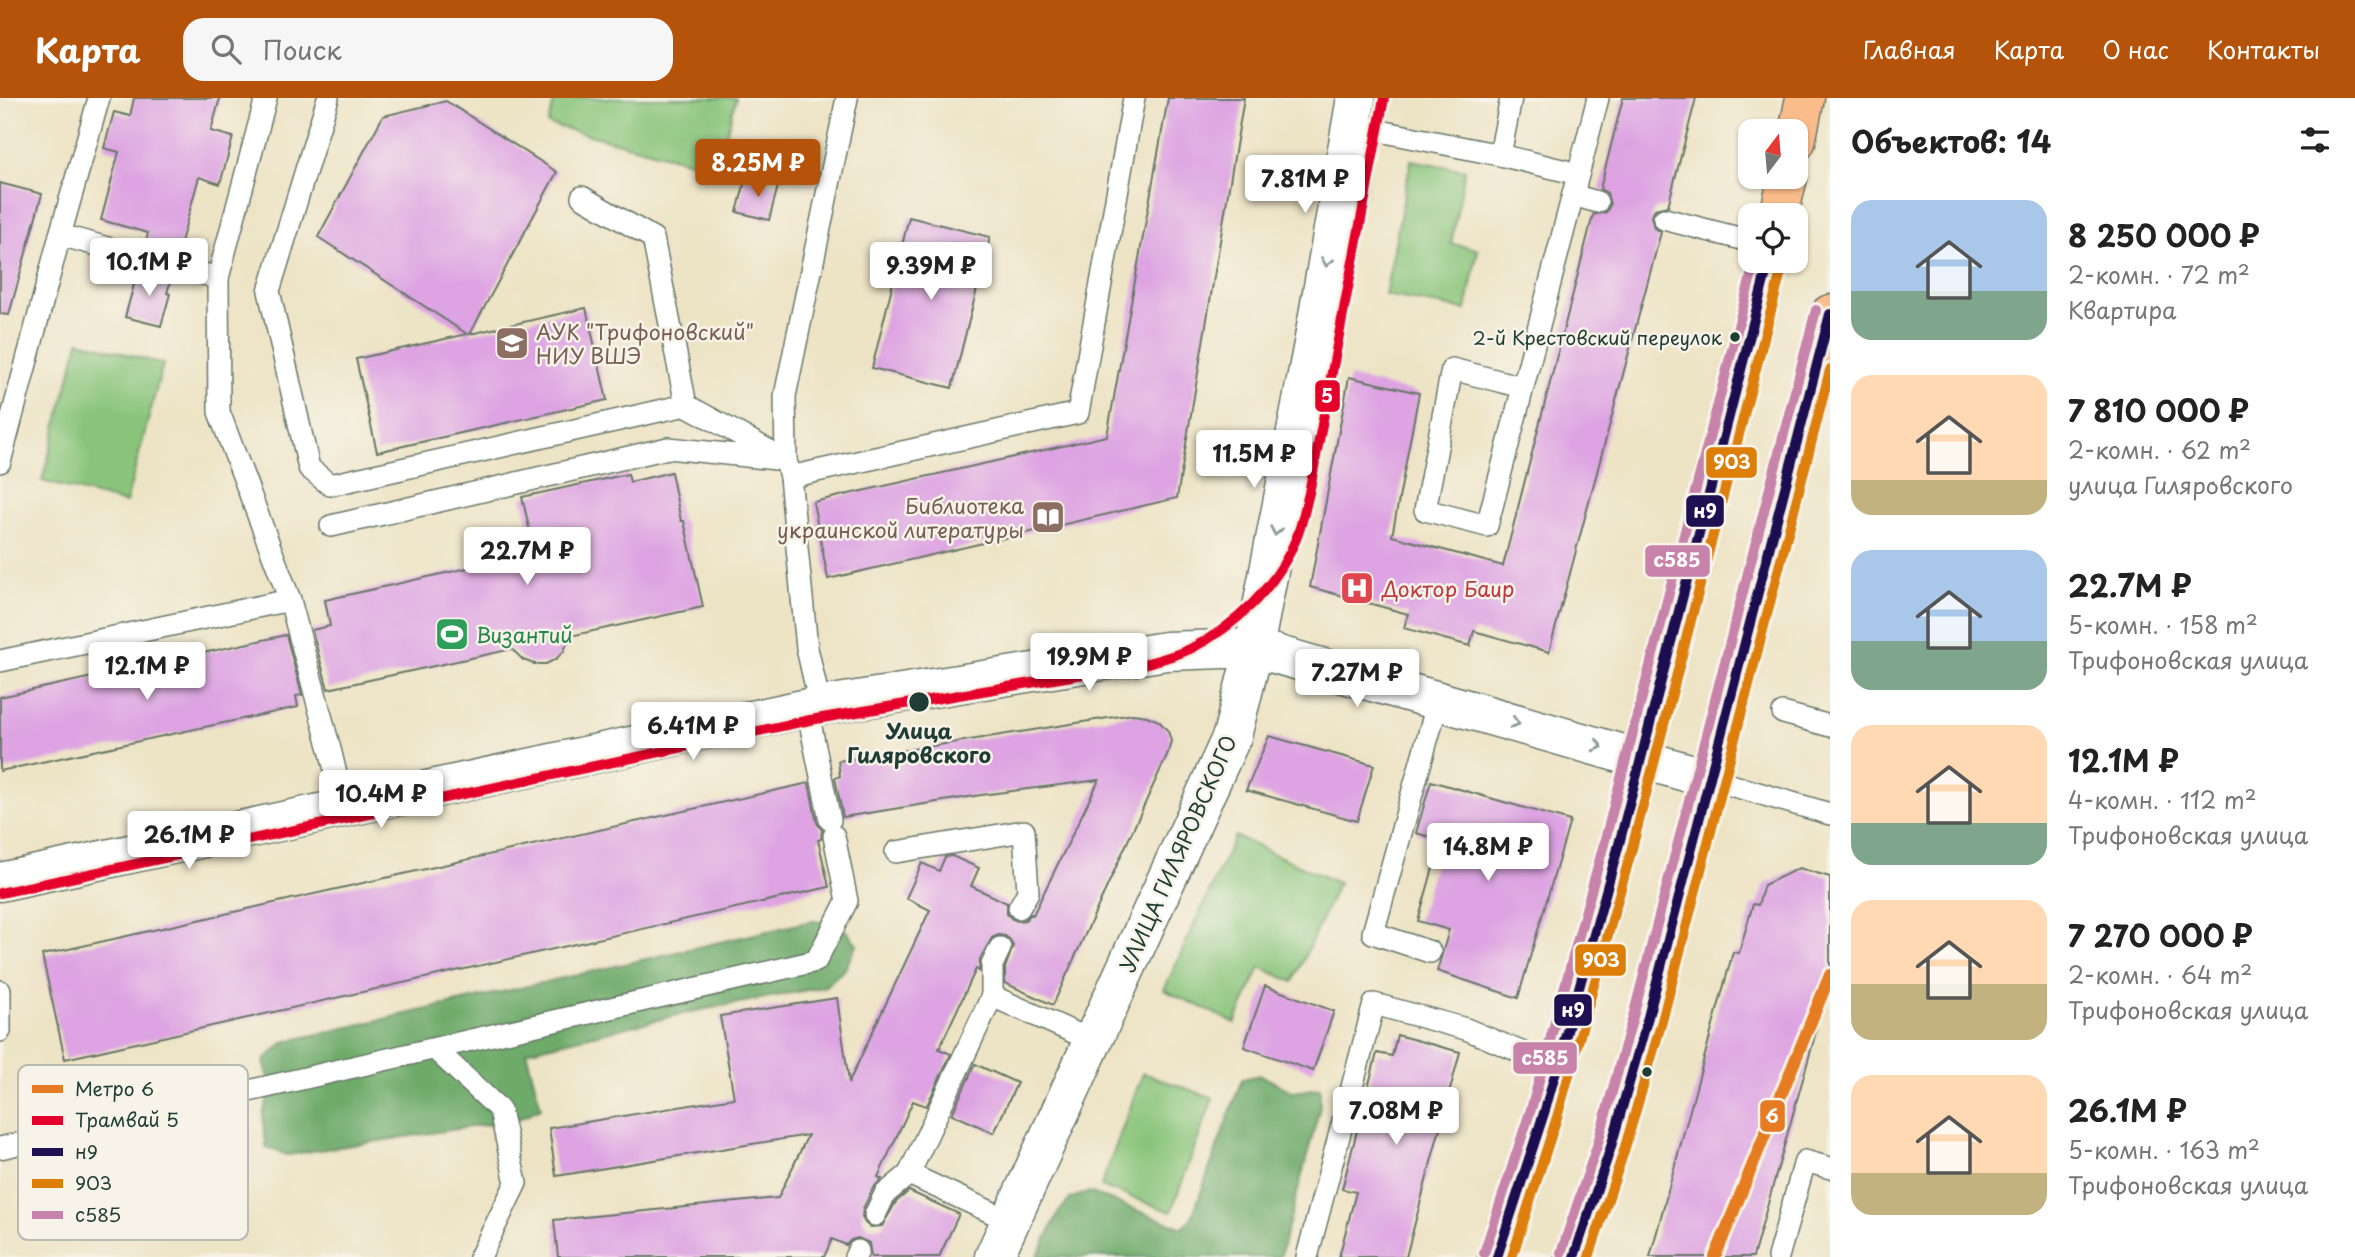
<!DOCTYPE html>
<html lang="ru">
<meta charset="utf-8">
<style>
body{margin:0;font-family:"Playpen Sans",sans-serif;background:#f6f6f6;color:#222;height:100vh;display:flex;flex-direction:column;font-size:26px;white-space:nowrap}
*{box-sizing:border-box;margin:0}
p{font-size:23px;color:#767676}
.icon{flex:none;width:38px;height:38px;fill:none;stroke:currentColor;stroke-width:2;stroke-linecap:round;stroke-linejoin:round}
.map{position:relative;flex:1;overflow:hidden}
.side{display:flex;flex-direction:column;background:#fff;width:525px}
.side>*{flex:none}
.needle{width:46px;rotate:16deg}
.controls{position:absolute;left:1738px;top:21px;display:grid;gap:14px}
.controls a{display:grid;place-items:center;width:70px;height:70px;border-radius:14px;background:#fff;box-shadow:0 2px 5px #0004;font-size:35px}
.price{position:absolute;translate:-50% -60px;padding:0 16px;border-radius:7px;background:#fff;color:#222;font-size:23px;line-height:46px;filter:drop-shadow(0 2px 4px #0008)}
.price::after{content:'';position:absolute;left:50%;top:42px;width:21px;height:16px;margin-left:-10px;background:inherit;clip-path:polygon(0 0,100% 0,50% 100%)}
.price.current{background:#b45309;color:#fff}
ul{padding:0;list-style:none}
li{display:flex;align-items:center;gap:21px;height:175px;padding:0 21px}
li span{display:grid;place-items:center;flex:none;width:196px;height:140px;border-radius:21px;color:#555}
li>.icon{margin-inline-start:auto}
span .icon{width:84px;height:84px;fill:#fffc;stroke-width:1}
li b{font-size:30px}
h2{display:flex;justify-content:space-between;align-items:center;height:84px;padding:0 21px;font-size:30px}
header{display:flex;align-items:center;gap:42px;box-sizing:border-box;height:98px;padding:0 35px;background:#b45309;color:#fff}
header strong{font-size:33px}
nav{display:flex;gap:38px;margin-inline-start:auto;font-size:24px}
.search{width:490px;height:63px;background:#f6f6f6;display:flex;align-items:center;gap:18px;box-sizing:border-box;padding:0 24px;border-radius:21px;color:#767676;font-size:26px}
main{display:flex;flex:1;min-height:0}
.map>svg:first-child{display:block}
</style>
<header>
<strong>Карта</strong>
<div class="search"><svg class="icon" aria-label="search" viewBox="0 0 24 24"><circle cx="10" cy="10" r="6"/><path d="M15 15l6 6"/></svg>Поиск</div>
<nav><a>Главная</a><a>Карта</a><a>О нас</a><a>Контакты</a></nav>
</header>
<main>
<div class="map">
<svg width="1830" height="1159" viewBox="0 0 1830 1159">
<rect width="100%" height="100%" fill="#f7f3e8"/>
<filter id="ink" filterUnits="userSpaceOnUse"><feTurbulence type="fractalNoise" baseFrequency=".0143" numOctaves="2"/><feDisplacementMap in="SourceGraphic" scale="14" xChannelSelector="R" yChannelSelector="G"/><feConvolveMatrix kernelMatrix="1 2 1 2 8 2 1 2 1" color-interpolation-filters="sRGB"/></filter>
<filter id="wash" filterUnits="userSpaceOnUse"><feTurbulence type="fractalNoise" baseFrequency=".00686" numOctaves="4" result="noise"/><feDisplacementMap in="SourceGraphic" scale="28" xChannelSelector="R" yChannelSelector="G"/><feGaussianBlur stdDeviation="1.57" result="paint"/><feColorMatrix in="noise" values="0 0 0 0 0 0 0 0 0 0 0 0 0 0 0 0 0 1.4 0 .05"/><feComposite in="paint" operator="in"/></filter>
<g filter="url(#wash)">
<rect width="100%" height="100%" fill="#ede3c5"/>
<g fill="#89c47a" stroke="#548057" stroke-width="2">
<path d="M555,0H736L717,71L548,26Z"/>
<path d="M1411,62L1465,72L1451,146L1478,151L1466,212L1385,197Z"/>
<path d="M79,243L163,266L126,405L42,383Z"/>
<path d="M1235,738L1338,785L1293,884L1260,869L1235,925L1164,892Z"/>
<path d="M1143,975L1213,1000L1171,1114L1101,1088Z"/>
</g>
<g fill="#6eaa6a" stroke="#46744f" stroke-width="2">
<path d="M812,823L839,825L857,846L845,871L824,889L695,913L526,953L541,1010L516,1022L287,1057L266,1049L263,1016L271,990L264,963L284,944Z"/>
<path d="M1260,977L1293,994L1320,990V1009L1280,1159H1037L1059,1114L1071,1100L1089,1094L1183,1130L1192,1119L1242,981Z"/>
</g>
<g id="blocks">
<g fill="#dda3e2">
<path d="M134,0H220L211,33L233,39L220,86L199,79L178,155L145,147L148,135L101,122L119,54L104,50L114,14L130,18Z"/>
<path d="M1168,0H1244L1177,400L828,481L813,404L1107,338Z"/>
<path d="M1623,0H1696L1668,108L1655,111L1651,118L1654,130L1661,134L1549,554L1474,533L1470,548L1404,530L1408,516L1310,489L1349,279L1419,295L1392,438L1503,468L1593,117L1606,114L1610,107L1607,95L1600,91Z"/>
<path d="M446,3L557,74L470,236L586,210L607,302L377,354L356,261L467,236L318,139L383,18Z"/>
<path d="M746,80L778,88L769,122L737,114Z"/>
<path d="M0,85L42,96L9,217L0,216Z"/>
<path d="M909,119L990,139L952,290L872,270Z"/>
<path d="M138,172L171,181L167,195L170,196L161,228L125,219Z"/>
<path d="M671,374L681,423H684L703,509L570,538L564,553L556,561L546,566H534L523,562L512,551L328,591L312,532L330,528L325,502L535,455L522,399L628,376L630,384Z"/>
<path d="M286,537L302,597L296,598L298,609L0,673V599Z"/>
<path d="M1133,616L1147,618L1159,623L1168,633L1171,643L1168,655L1053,907L1005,885V870L1013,848L1010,842L1005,838L998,837L992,840L980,861L979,873L976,871L939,951L951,956L928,1005L926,1008L913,1003L878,1079L882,1081L873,1090L863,1111L862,1119L865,1125L870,1129L882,1128L896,1104L909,1093L959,1116L939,1159H871L869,1145L858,1140L851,1142L846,1147L832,1141L824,1159H558L554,1122L778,1100L808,1037L556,1078L549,1030L734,1000L720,918L837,900L849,984L930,812L906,800L922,765L939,773L945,759L952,758L979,770L971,788L1007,805V816L1012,821L1018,823L1025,822L1031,816L1033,817L1099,682L981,697L843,719L835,680L840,678L838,663Z"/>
<path d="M1269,638L1374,667L1357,723L1246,692Z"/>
<path d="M1431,683L1570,723L1518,900L1437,873L1449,832L1418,823L1441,742L1416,735Z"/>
<path d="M809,685L817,725L822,732L821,741L818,742L829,789L65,961L42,857Z"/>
<path d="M1799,770L1830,779V884L1753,1159H1650L1733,854L1739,855L1753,806L1758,807L1764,787Z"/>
<path d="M1265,888L1334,913L1313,973L1244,949Z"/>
<path d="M1397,937L1460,954L1406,1159H1339L1356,1094L1342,1091L1377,955L1392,958Z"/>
<path d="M975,966L1017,985L994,1035L952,1016Z"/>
</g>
</g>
</g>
<g filter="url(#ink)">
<use href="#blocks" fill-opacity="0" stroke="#677767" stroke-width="2"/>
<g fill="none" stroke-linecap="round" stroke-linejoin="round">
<g stroke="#677767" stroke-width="24">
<g id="service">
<path d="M328,0L269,193L309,370L330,387L686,307L786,362L668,350L331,428"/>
<path d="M1350,27L1500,57L1511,0"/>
<path d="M1500,57L1578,76"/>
<path d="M1573,97L1597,104"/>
<path d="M582,99L653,140L686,307"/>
<path d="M1664,121L1750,143"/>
<path d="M60,137L99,0"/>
<path d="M218,180L266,0"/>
<path d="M1522,289L1452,271L1425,412L1487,428L1598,0"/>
<path d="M0,364L60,137L218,180L219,314L290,502"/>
<path d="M790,379L1078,315L1134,0"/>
<path d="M0,563L290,502L331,655L344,710"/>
<path d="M820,607L807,550L790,379L786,362L785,298L847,0"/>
<path d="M807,610L830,722"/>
<path d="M1783,615L1830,628"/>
<path d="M1710,681L1830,716"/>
<path d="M896,754L1024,733L1028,794L1019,810"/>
<path d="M1430,854L1373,835L1438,603"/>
<path d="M0,893V933"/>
<path d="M992,898V867L1000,850"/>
<path d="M435,951L500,1012L516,1085L480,1159"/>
<path d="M0,1050L816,863L847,803L834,738"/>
<path d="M875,1117L885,1096L909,1076"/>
<path d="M1010,1123L909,1076L992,898L1093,943"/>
<path d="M855,1159L858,1153"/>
<path d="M1307,1159L1374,906L1466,931L1557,969"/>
<path d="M1778,1159L1805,1063L1830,1070"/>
</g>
</g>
<g stroke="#677767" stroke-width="41">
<g id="tertiary">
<path d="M0,784L807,610L1166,553L1254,550L1710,681"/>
<path d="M994,1159L1232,638L1254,550L1313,246L1356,0"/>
</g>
</g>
<g stroke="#677767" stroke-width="41">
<g id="primary">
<path d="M1796,44L1805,0"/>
<path d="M1779,117L1788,79"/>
<path d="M1497,1159L1545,1012L1618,750L1769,163"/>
<path d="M1574,1159L1610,1052L1648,919L1830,216"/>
</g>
</g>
<use href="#service" stroke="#fff" stroke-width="21"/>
<use href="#tertiary" stroke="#fff" stroke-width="38"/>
<use href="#primary" stroke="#fabc8b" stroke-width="38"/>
<g stroke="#f7f3e8" stroke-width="16">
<g id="bus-1">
<path d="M1497,1159L1545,1012L1618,750L1769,163"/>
<path d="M1574,1159L1610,1052L1648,919L1830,216"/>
</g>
</g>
<g stroke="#f7f3e8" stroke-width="16">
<g id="bus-2">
<path d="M1512,1159L1558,1016L1631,754L1783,166"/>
<path d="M1589,1159L1623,1056L1662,923L1830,272"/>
</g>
</g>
<g stroke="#f7f3e8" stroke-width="16">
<g id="bus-3">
<path d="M1484,1155L1532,1008L1604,746L1755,163"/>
<path d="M1561,1155L1597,1048L1634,915L1816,212"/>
</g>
</g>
<use href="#bus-1" stroke="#1f1051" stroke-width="10"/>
<use href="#bus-2" stroke="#dd7e08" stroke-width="10"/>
<use href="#bus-3" stroke="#c783aa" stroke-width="10"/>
<g stroke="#f7f3e8" stroke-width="16">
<path id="tram-1" d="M0,795L810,622L1144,566C1159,562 1175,558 1190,551C1235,529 1277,488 1296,441C1302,427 1305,410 1309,395L1384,0"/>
</g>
<use href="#tram-1" stroke="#e4002b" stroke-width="10"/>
<g stroke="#f7f3e8" stroke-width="18">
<path id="metro-1" d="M1715,1159L1830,877"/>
</g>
<use href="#metro-1" stroke="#e67b24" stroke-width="12"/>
</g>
<defs><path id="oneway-chevron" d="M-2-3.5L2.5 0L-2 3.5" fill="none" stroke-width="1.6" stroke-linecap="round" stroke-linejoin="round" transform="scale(1.75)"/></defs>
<g stroke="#8f9e9a">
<use href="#oneway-chevron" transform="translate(1327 164) rotate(100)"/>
<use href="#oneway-chevron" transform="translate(1276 433) rotate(101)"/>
<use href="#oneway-chevron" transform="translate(1515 625) rotate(16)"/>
<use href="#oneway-chevron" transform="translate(1598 648) rotate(16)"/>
</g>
</g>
<defs>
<g id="university-square" transform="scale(1.75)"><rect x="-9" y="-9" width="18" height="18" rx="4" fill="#8d6e63" stroke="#f7f3e8"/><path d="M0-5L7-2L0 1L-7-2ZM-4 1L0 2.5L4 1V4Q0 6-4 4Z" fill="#fff"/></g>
<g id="library-square" transform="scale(1.75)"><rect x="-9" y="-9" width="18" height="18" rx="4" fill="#8d6e63" stroke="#f7f3e8"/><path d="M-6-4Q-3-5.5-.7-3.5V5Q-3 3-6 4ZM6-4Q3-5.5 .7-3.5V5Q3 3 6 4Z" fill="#fff"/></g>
<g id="hospital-square" transform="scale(1.75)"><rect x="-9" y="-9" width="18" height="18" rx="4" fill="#e0444e" stroke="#f7f3e8"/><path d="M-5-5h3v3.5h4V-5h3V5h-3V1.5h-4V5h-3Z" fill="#fff"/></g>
<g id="stadium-square" transform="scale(1.75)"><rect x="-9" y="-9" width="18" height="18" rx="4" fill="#2e9e5b" stroke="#f7f3e8"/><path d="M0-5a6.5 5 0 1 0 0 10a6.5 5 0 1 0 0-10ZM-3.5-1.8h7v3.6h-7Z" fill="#fff"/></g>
</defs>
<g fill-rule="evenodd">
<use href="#university-square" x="512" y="245"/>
<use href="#library-square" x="1048" y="419"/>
<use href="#hospital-square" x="1357" y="490"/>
<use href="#stadium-square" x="452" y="536"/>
</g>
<g fill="#1f3d34" stroke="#f7f3e8" stroke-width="2.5">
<circle cx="1735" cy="239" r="6"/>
<circle cx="919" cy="604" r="11"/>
<circle cx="1647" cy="974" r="6"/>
</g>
<g text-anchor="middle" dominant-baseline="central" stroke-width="5" stroke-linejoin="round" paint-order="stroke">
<g font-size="19" fill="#1f3d34" stroke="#f7f3e8" text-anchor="end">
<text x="1722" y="239">2-й Крестовский переулок</text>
</g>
<g font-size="21" fill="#785e54" stroke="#f7f3e8" text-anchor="start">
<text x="536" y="233">АУК "Трифоновский"<tspan x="536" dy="24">НИУ ВШЭ</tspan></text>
<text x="1024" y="407" text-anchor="end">Библиотека<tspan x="1024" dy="24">украинской литературы</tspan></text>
</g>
<g font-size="21" fill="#be3a42" stroke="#f7f3e8" text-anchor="start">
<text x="1382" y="490">Доктор Баир</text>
</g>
<g font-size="21" fill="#27864d" stroke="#f7f3e8" text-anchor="start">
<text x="476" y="536">Византий</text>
</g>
<g font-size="21" font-weight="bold" fill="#1f3d34" stroke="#f7f3e8">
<text x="919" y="632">Улица<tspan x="919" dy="24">Гиляровского</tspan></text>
</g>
<g font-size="21" fill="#1f3d34" stroke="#f7f3e8">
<text transform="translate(1177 755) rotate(-66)">УЛИЦА ГИЛЯРОВСКОГО</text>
</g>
</g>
<rect x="18" y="967" width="230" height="175" rx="10" fill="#f7f3e8" stroke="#b6bcb2" stroke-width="2"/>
<rect x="32" y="987" width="31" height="8" fill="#e67b24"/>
<rect x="32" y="1018" width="31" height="9" fill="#e4002b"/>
<rect x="32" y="1050" width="31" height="8" fill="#1f1051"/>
<rect x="32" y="1081" width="31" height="9" fill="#dd7e08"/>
<rect x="32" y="1113" width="31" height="8" fill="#c783aa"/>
<g font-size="19" fill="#1f3d34">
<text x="75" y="998">Метро 6</text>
<text x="75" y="1029">Трамвай 5</text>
<text x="75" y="1061">н9</text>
<text x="75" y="1092">903</text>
<text x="75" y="1124">с585</text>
</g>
<g stroke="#f7f3e8" stroke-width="2.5">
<rect x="1314" y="281" width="27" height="34" rx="7" fill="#e4002b"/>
<rect x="1705" y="348" width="53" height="33" rx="7" fill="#dd7e08"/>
<rect x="1685" y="396" width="40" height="34" rx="7" fill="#1f1051"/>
<rect x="1644" y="446" width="67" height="34" rx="7" fill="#c783aa"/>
<rect x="1574" y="845" width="53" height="34" rx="7" fill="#dd7e08"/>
<rect x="1553" y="895" width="40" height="34" rx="7" fill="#1f1051"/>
<rect x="1512" y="943" width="66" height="34" rx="7" fill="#c783aa"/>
<rect x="1759" y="1001" width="27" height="34" rx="7" fill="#e67b24"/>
</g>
<g font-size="19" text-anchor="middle" font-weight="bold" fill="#fff">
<text x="1327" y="305">5</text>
<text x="1732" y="371">903</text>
<text x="1705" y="420">н9</text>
<text x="1677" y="469">с585</text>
<text x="1601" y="869">903</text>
<text x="1573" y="919">н9</text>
<text x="1545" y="967">с585</text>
<text x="1772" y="1025">6</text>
</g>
</svg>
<div class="controls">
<a><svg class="needle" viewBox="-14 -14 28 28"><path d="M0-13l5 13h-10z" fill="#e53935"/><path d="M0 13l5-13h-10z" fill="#767676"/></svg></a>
<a><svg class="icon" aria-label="locate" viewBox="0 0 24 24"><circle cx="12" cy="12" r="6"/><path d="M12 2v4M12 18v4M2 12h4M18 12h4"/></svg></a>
</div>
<b class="price current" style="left:758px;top:101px">8.25M ₽</b>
<b class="price" style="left:1305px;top:117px">7.81M ₽</b>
<b class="price" style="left:149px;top:200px">10.1M ₽</b>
<b class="price" style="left:931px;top:204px">9.39M ₽</b>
<b class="price" style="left:1254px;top:392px">11.5M ₽</b>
<b class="price" style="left:527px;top:489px">22.7M ₽</b>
<b class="price" style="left:1089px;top:595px">19.9M ₽</b>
<b class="price" style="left:147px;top:604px">12.1M ₽</b>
<b class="price" style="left:1357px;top:611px">7.27M ₽</b>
<b class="price" style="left:693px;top:664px">6.41M ₽</b>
<b class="price" style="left:381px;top:732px">10.4M ₽</b>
<b class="price" style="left:189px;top:773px">26.1M ₽</b>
<b class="price" style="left:1488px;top:785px">14.8M ₽</b>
<b class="price" style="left:1396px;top:1049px">7.08M ₽</b>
</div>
<section class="side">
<h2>Объектов: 14<svg class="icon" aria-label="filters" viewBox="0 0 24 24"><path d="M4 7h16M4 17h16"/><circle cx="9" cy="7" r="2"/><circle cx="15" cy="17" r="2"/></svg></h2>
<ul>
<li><span style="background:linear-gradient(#a9c7e8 65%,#7fa58c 0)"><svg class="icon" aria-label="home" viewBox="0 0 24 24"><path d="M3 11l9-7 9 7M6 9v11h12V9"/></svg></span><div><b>8 250 000 ₽</b><p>2-комн. · 72 m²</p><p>Квартира</p></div></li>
<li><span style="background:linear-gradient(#ffd9b3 75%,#c2b280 0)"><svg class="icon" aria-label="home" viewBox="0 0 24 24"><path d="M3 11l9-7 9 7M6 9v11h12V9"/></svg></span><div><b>7 810 000 ₽</b><p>2-комн. · 62 m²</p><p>улица Гиляровского</p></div></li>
<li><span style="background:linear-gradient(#a9c7e8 65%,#7fa58c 0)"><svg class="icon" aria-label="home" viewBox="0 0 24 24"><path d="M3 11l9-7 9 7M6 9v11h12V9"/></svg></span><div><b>22.7M ₽</b><p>5-комн. · 158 m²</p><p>Трифоновская улица</p></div></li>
<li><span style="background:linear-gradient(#ffd9b3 70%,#7fa58c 0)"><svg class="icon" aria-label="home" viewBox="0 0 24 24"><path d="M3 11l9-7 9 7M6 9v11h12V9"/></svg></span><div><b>12.1M ₽</b><p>4-комн. · 112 m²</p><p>Трифоновская улица</p></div></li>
<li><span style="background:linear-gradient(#ffd9b3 60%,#c2b280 0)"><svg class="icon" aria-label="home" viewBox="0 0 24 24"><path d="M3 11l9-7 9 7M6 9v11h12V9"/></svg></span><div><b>7 270 000 ₽</b><p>2-комн. · 64 m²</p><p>Трифоновская улица</p></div></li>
<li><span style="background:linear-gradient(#ffd9b3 70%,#c2b280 0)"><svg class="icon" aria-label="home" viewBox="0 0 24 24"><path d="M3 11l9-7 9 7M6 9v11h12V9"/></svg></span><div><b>26.1M ₽</b><p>5-комн. · 163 m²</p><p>Трифоновская улица</p></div></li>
</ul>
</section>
</main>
